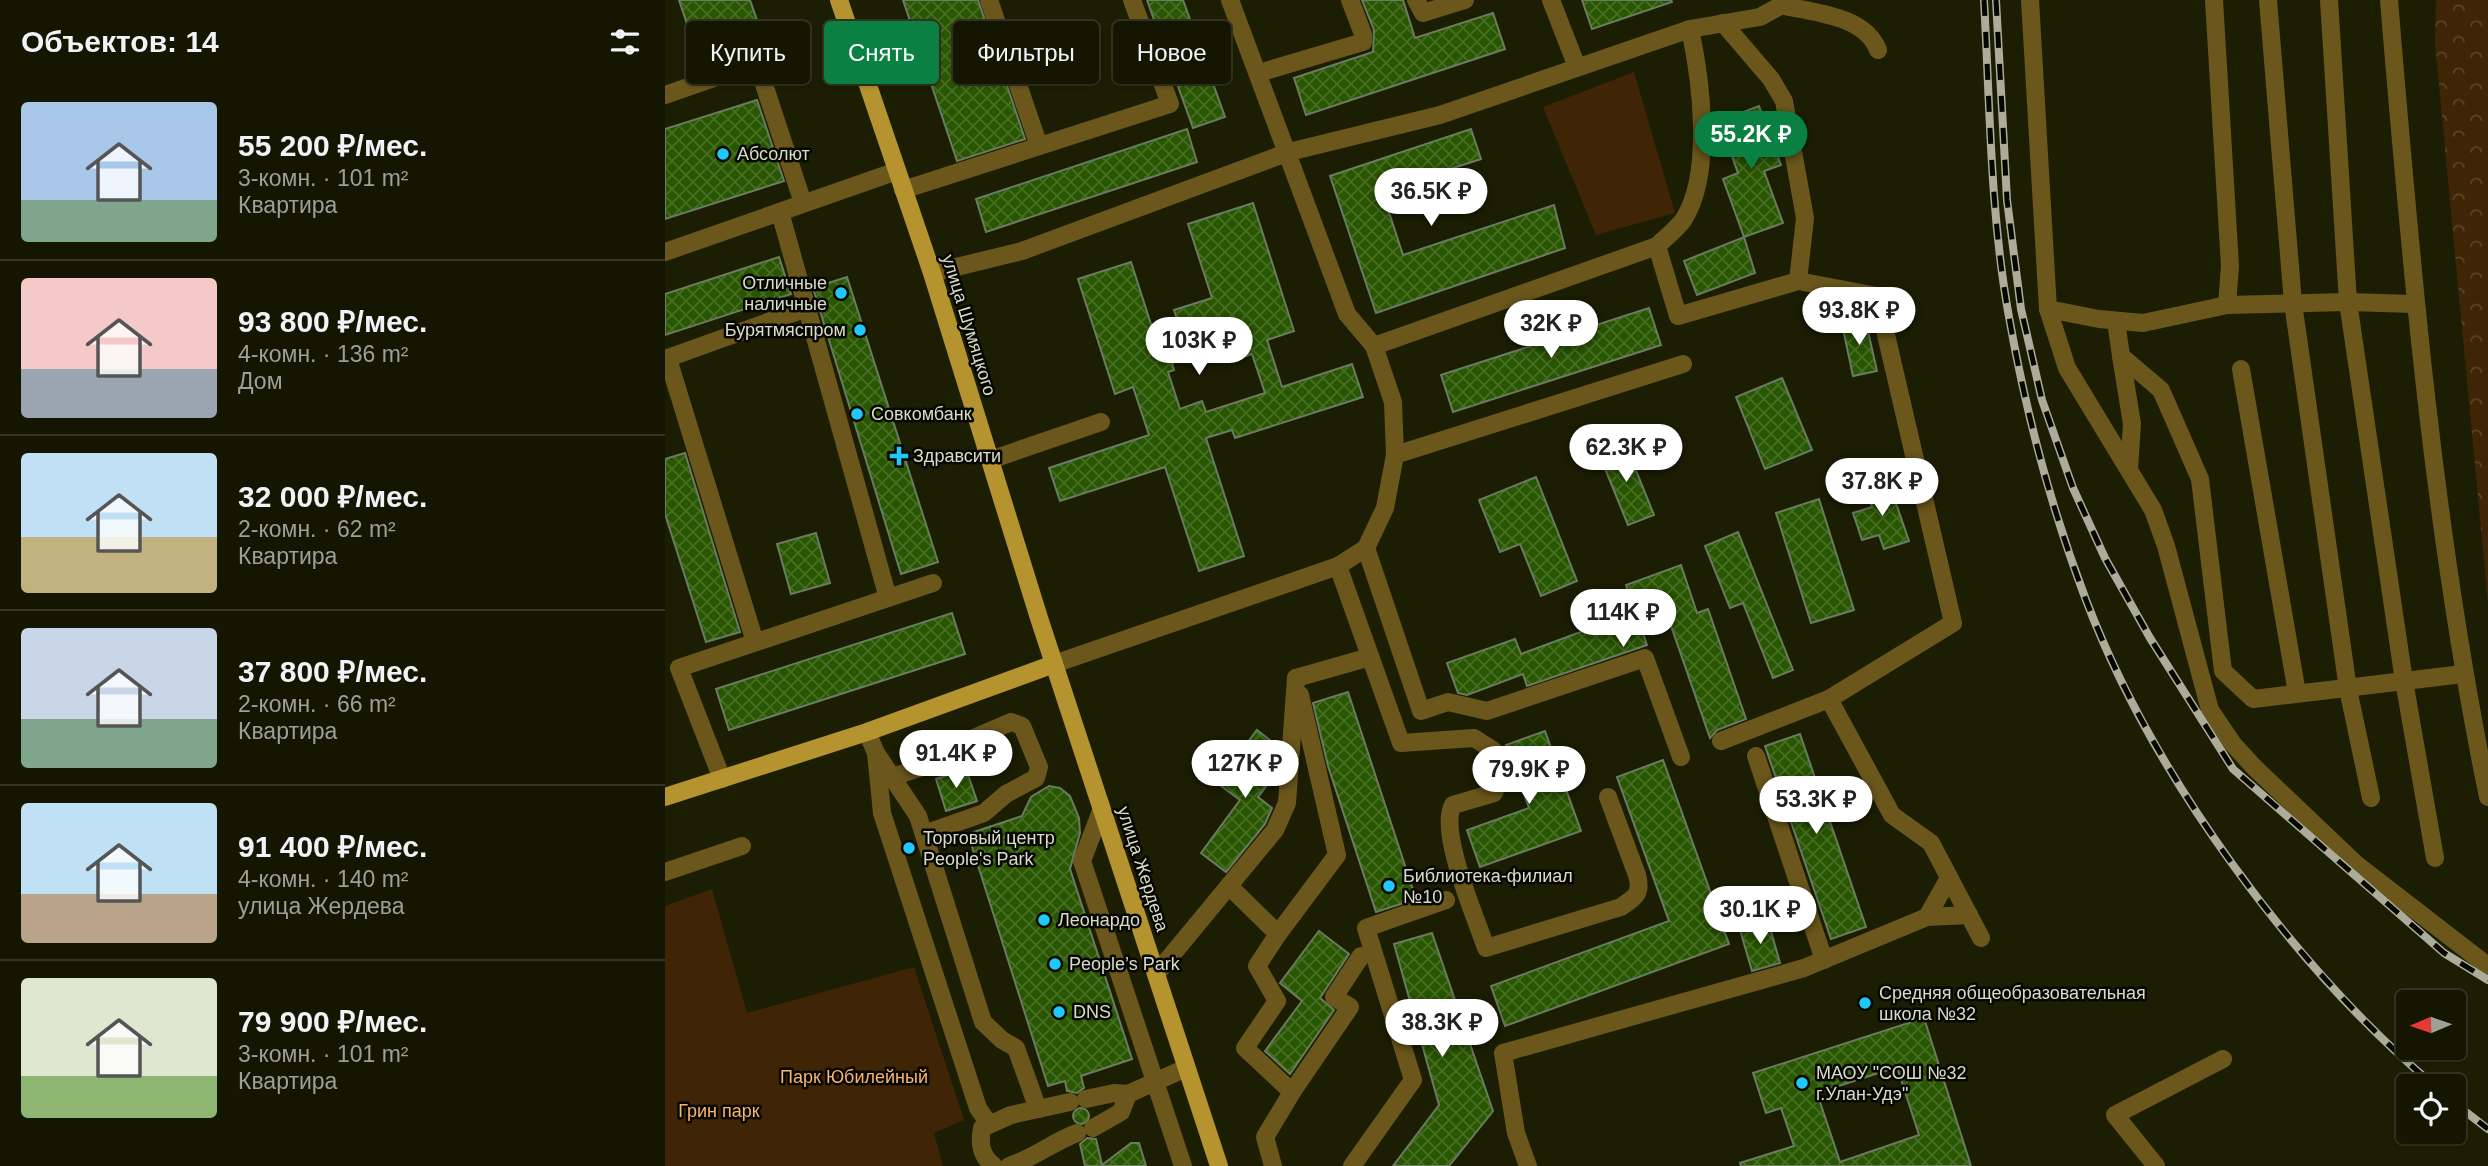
<!DOCTYPE html>
<html lang="ru">
<meta charset="utf-8">
<style>
body{margin:0;font-family:Arial,sans-serif;background:#1e1f0c;color:#f1f3f6;height:100vh;display:flex;flex-direction:column;font-size:26px;white-space:nowrap}
*{box-sizing:border-box;margin:0}
p{font-size:23px;color:#9d9f99}
.icon{flex:none;width:38px;height:38px;fill:none;stroke:currentColor;stroke-width:2;stroke-linecap:round;stroke-linejoin:round}
.map{position:relative;flex:1;overflow:hidden}
.drawer{display:flex;flex-direction:column;background:#151602;width:665px}
.drawer>*{flex:none}
.top-card{position:absolute;left:21px;top:21px;width:665px;height:63px;display:flex;gap:14px}
.needle{width:46px;rotate:268deg}
.controls{position:absolute;left:1731px;top:990px;display:grid;gap:14px}
.controls a{display:grid;place-items:center;width:70px;height:70px;border-radius:7px;background:#151602;box-shadow:0 2px 5px #0004,0 0 0 2px #343524;font-size:35px}
.price{position:absolute;translate:-50% -60px;padding:0 16px;border-radius:24px;background:#fff;color:#222;font-size:23px;line-height:46px;filter:drop-shadow(0 2px 4px #0008)}
.price::after{content:'';position:absolute;left:50%;top:42px;width:21px;height:16px;margin-left:-10px;background:inherit;clip-path:polygon(0 0,100% 0,50% 100%)}
.price.on{background:#0b8043;color:#fff}
ul{padding:0;list-style:none}
li{display:flex;align-items:center;gap:21px;height:175px;padding:0 21px}
li+li{border-top:2px solid #343524}
li span{display:grid;place-items:center;flex:none;width:196px;height:140px;border-radius:7px;color:#555}
li>.icon{margin-inline-start:auto}
span .icon{width:84px;height:84px;fill:#fffc;stroke-width:1}
li b{font-size:30px}
h2{display:flex;justify-content:space-between;align-items:center;height:84px;padding:0 21px;font-size:30px}
.pill{padding:0 24px;border-radius:7px;background:#151602;box-shadow:0 2px 5px #0004,0 0 0 2px #343524;font-size:24px;line-height:63px}
.pill.on{background:#0b8043;color:#fff}
main{display:flex;flex:1;min-height:0}
.map>svg:first-child{display:block}
</style>
<main>
<section class="drawer">
<h2>Объектов: 14<svg class="icon" aria-label="filters" viewBox="0 0 24 24"><path d="M4 7h16M4 17h16"/><circle cx="9" cy="7" r="2"/><circle cx="15" cy="17" r="2"/></svg></h2>
<ul>
<li><span style="background:linear-gradient(#a9c7e8 70%,#7fa58c 0)"><svg class="icon" aria-label="home" viewBox="0 0 24 24"><path d="M3 11l9-7 9 7M6 9v11h12V9"/></svg></span><div><b>55 200 ₽/мес.</b><p>3-комн. · 101 m²</p><p>Квартира</p></div></li>
<li><span style="background:linear-gradient(#f6c9c9 65%,#9aa5b1 0)"><svg class="icon" aria-label="home" viewBox="0 0 24 24"><path d="M3 11l9-7 9 7M6 9v11h12V9"/></svg></span><div><b>93 800 ₽/мес.</b><p>4-комн. · 136 m²</p><p>Дом</p></div></li>
<li><span style="background:linear-gradient(#bfe0f5 60%,#c2b280 0)"><svg class="icon" aria-label="home" viewBox="0 0 24 24"><path d="M3 11l9-7 9 7M6 9v11h12V9"/></svg></span><div><b>32 000 ₽/мес.</b><p>2-комн. · 62 m²</p><p>Квартира</p></div></li>
<li><span style="background:linear-gradient(#c9d6e8 65%,#7fa58c 0)"><svg class="icon" aria-label="home" viewBox="0 0 24 24"><path d="M3 11l9-7 9 7M6 9v11h12V9"/></svg></span><div><b>37 800 ₽/мес.</b><p>2-комн. · 66 m²</p><p>Квартира</p></div></li>
<li><span style="background:linear-gradient(#bfe0f5 65%,#b9a48a 0)"><svg class="icon" aria-label="home" viewBox="0 0 24 24"><path d="M3 11l9-7 9 7M6 9v11h12V9"/></svg></span><div><b>91 400 ₽/мес.</b><p>4-комн. · 140 m²</p><p>улица Жердева</p></div></li>
<li><span style="background:linear-gradient(#dfe7d0 70%,#8fb573 0)"><svg class="icon" aria-label="home" viewBox="0 0 24 24"><path d="M3 11l9-7 9 7M6 9v11h12V9"/></svg></span><div><b>79 900 ₽/мес.</b><p>3-комн. · 101 m²</p><p>Квартира</p></div></li>
</ul>
</section>
<div class="map">
<svg width="1823" height="1166" viewBox="0 0 1823 1166">
<defs>
<pattern id="forest-crowns" width="20" height="18" patternUnits="userSpaceOnUse" patternTransform="scale(1.75)"><rect width="20" height="18" fill="#3f2505"/><path d="M2 6a3 3 0 1 1 6 0M12 15a3 3 0 1 1 6 0" fill="none" stroke="#5a4428"/></pattern>
<pattern id="building-cross-hatch" width="8" height="8" patternUnits="userSpaceOnUse" patternTransform="scale(1.75)"><rect width="8" height="8" fill="#295600"/><path d="M0 0l8 8M0 8l8-8" fill="none" stroke="#476e24"/></pattern>
</defs>
<rect width="100%" height="100%" fill="#1c1e03"/>
<path fill="url(#forest-crowns)" d="M1771,0H1823V603L1770,42Z"/>
<g fill="#3f2505">
<path d="M969,72L1010,213L931,235L878,107Z"/>
<path d="M47,889L82,1013L249,967L299,1120L269,1133L278,1166H0V906Z"/>
</g>
<g fill="url(#building-cross-hatch)" stroke="#697b60" stroke-width="2" fill-rule="evenodd">
<path d="M14,0H85L94,26L30,48Z"/>
<path d="M238,0H313L360,139L292,161Z"/>
<path d="M482,0H518L560,117L528,128Z"/>
<path d="M697,0H738L750,38L828,13L840,49L641,115L629,78L708,52L709,30Z"/>
<path d="M917,0H1006L1007,2L927,29Z"/>
<path d="M92,100L119,181L0,219V129Z"/>
<path d="M1094,106L1116,165L1099,171L1118,223L1079,237L1058,179L1073,173L1054,121Z"/>
<path d="M522,129L532,162L321,232L311,199Z"/>
<path d="M806,129L816,159L717,191L738,255L889,205L900,248L711,313L665,176Z"/>
<path d="M588,203L629,331L602,340L617,387L687,364L698,397L570,438L567,430L541,438L579,556L534,571L500,467L395,501L384,468L484,435L468,387L450,394L413,279L466,262L494,349L519,341L509,310L547,298L523,224ZM564,345L568,360L587,354L600,393L541,412L537,401L515,409L503,372L509,370L507,363Z"/>
<path d="M1079,237L1090,273L1032,295L1019,261Z"/>
<path d="M114,257L126,294L0,335V294Z"/>
<path d="M182,277L273,562L236,574L148,288Z"/>
<path d="M984,308L996,345L788,412L776,375Z"/>
<path d="M1200,318L1212,371L1188,376L1177,324Z"/>
<path d="M1117,378L1147,450L1100,469L1071,397Z"/>
<path d="M960,443L989,515L963,525L934,454Z"/>
<path d="M20,453L75,632L41,642L0,514V459Z"/>
<path d="M871,477L912,581L876,596L855,544L835,552L814,500Z"/>
<path d="M1224,483L1244,541L1219,549L1214,535L1197,540L1188,513L1207,507L1202,490Z"/>
<path d="M1154,499L1189,610L1146,623L1111,513Z"/>
<path d="M1073,532L1128,670L1108,678L1078,603L1065,608L1040,546Z"/>
<path d="M151,533L165,583L126,594L112,544Z"/>
<path d="M1016,565L1032,613L1043,609L1081,719L1052,730L1045,738L1005,623L978,633L982,645L862,686L858,674L802,695L793,693L782,663L850,639L856,654L970,612L961,585Z"/>
<path d="M287,613L300,654L64,730L51,689Z"/>
<path d="M683,692L751,899L711,912L663,766L648,703Z"/>
<path d="M592,730L615,748L613,771L593,797L607,808L600,824L561,872L536,853L575,800L552,783Z"/>
<path d="M880,731L916,831L815,867L802,830L864,808L841,745Z"/>
<path d="M1135,734L1201,927L1166,939L1100,746Z"/>
<path d="M998,760L1064,944L840,1026L826,986L1004,921L952,777Z"/>
<path d="M301,769L312,801L281,811L271,779Z"/>
<path d="M384,786L395,788L405,796L414,818L415,833L405,869L467,1059L416,1076L419,1088L412,1093L402,1091L400,1081L383,1086L303,834L357,816L366,797Z"/>
<path d="M1103,921L1115,963L1087,971L1075,930Z"/>
<path d="M654,931L684,954L655,998L669,1010L625,1074L600,1051L637,1001L615,983Z"/>
<path d="M767,933L828,1111L784,1166H728L774,1105L729,944Z"/>
<path d="M1259,1018L1306,1166H1076L1075,1163L1129,1146L1116,1108L1101,1113L1088,1073ZM1232,1067L1254,1135L1175,1162L1152,1093Z"/>
<circle cx="416" cy="1116" r="8"/>
<path d="M422,1138L431,1139L437,1165L466,1143H474L481,1166H420L415,1144Z"/>
</g>
<g fill="none" stroke-linecap="round" stroke-linejoin="round">
<g stroke="#6b571c" stroke-width="18">
<path d="M324,0L374,146"/>
<path d="M751,0L758,13L800,0"/>
<path d="M886,0L912,67"/>
<path d="M1365,0L1383,309L1402,368L1488,510L1501,546L1545,710L1568,744L1589,767L1692,865L1823,966"/>
<path d="M1549,0L1565,266L1562,305"/>
<path d="M1603,0L1628,303L1683,689L1706,798"/>
<path d="M1664,0L1683,302L1739,681L1770,858"/>
<path d="M1724,0C1746,267 1769,534 1823,797"/>
<path d="M1120,6C1151,13 1200,16 1213,50"/>
<path d="M1058,23L1106,79L1119,101L1140,218L1133,281"/>
<path d="M594,73L698,42V34L685,0"/>
<path d="M0,95L92,63L138,203"/>
<path d="M238,190L505,104L467,0"/>
<path d="M115,212L223,598"/>
<path d="M992,246C1000,238 1012,229 1019,219C1048,172 1036,80 1025,29"/>
<path d="M0,252L232,171"/>
<path d="M267,273L357,251L624,152L775,115L1025,29L1095,17L1126,0"/>
<path d="M1383,309L1434,319L1478,323L1562,305L1683,302L1749,304"/>
<path d="M1451,321L1456,356L1496,390L1535,479L1558,671L1588,699L1798,674"/>
<path d="M709,346L992,246L1013,316L1133,281L1212,296L1288,623L1164,699"/>
<path d="M1456,356L1467,424L1464,469"/>
<path d="M0,359L142,308"/>
<path d="M3,359L90,642"/>
<path d="M1576,369L1632,693"/>
<path d="M730,455L1018,364"/>
<path d="M325,460L436,422"/>
<path d="M701,548L756,711L783,702L822,711L980,658L1016,757"/>
<path d="M673,566L736,743L809,738L828,750L837,773L829,793L788,805C773,831 811,918 821,948L956,907C971,897 977,893 972,875L943,797"/>
<path d="M389,664L673,566L701,548L720,508L730,455L728,402L709,346L682,314L565,0"/>
<path d="M631,678L705,657"/>
<path d="M202,732L211,753L217,813L313,1108L324,1124"/>
<path d="M1056,741L1164,699L1227,815L1266,843L1316,938"/>
<path d="M213,756L253,816L318,1022L337,1040L351,1048L373,1109"/>
<path d="M1091,756L1159,960"/>
<path d="M227,777L270,763L283,749L346,722L357,726L374,767L371,778L341,794L319,813L259,834"/>
<path d="M57,779L14,668L268,583"/>
<path d="M436,811L417,861L518,1166"/>
<path d="M0,872L77,846"/>
<path d="M564,886L613,934L592,966L612,1001L580,1048L627,1092L600,1137L608,1166"/>
<path d="M1262,917L1284,878"/>
<path d="M613,934L672,855L635,695"/>
<path d="M491,974L610,830L622,803L631,678"/>
<path d="M627,1092L685,1007L669,997L696,956"/>
<path d="M421,1099L449,1093L463,1094L521,1068"/>
<path d="M428,1128L456,1112L463,1094"/>
<path d="M329,1166C316,1156 314,1144 317,1128L346,1115L405,1102"/>
<path d="M344,1166C369,1158 388,1142 412,1133"/>
<path d="M687,1166L748,1080L701,928L781,900"/>
<path d="M863,1166L851,1133L838,1053L1139,968L1262,917L1304,915"/>
<path d="M1491,1166L1450,1115L1558,1059"/>
</g>
<g stroke="#b5932e" stroke-width="18">
<path d="M174,0L267,273L374,618L554,1166"/>
<path d="M0,797L202,732L389,664"/>
</g>
<g stroke="#abad9a" stroke-width="8">
<g id="rail">
<path d="M1319,0C1325,105 1325,213 1344,317C1361,413 1386,508 1421,600C1487,774 1628,967 1771,1087"/>
<path d="M1331,0L1342,200L1356,309L1377,400L1408,488L1440,558L1485,638L1568,769L1779,953L1823,980"/>
<path d="M1788,1102L1823,1129"/>
</g>
</g>
<use href="#rail" stroke="#070701" stroke-width="5" stroke-dasharray="16" stroke-linecap="butt"/>
</g>
<g fill="#1fc9fd" stroke="#070701" stroke-width="2.5">
<circle cx="58" cy="154" r="7"/>
<circle cx="176" cy="293" r="7"/>
<circle cx="195" cy="330" r="7"/>
<circle cx="192" cy="414" r="7"/>
<path d="M230.5 445.5h7v7h7v7h-7v7h-7v-7h-7v-7h7z"/>
<circle cx="244" cy="848" r="7"/>
<circle cx="724" cy="886" r="7"/>
<circle cx="379" cy="920" r="7"/>
<circle cx="390" cy="964" r="7"/>
<circle cx="1200" cy="1003" r="7"/>
<circle cx="394" cy="1012" r="7"/>
<circle cx="1137" cy="1083" r="7"/>
</g>
<g text-anchor="middle" dominant-baseline="central" stroke-width="5" stroke-linejoin="round" paint-order="stroke">
<g font-size="18" fill="#dadccb" stroke="#070701" text-anchor="start">
<text x="72" y="154">Абсолют</text>
<text x="162" y="283" text-anchor="end">Отличные<tspan x="162" dy="21">наличные</tspan></text>
<text x="181" y="330" text-anchor="end">Бурятмяспром</text>
<text x="206" y="414">Совкомбанк</text>
<text x="248" y="456">Здравсити</text>
<text x="258" y="838">Торговый центр<tspan x="258" dy="21">People's Park</tspan></text>
<text x="738" y="876">Библиотека-филиал<tspan x="738" dy="21">№10</tspan></text>
<text x="393" y="920">Леонардо</text>
<text x="404" y="964">People’s Park</text>
<text x="1214" y="993">Средняя общеобразовательная<tspan x="1214" dy="21">школа №32</tspan></text>
<text x="408" y="1012">DNS</text>
<text x="1151" y="1073">МАОУ "СОШ №32<tspan x="1151" dy="21">г.Улан-Удэ"</tspan></text>
</g>
<g font-size="18" fill="#dadccb" stroke="#070701">
<text transform="translate(304 325) rotate(73)">улица Шумяцкого</text>
<text transform="translate(478 869) rotate(72)">улица Жердева</text>
</g>
<g font-size="18" fill="#f8b56c" stroke="#070701">
<text x="189" y="1077">Парк Юбилейный</text>
<text x="54" y="1111">Грин парк</text>
</g>
</g>
</svg>
<div class="controls">
<a><svg class="needle" viewBox="-14 -14 28 28"><path d="M0-13l5 13h-10z" fill="#e53935"/><path d="M0 13l5-13h-10z" fill="#9d9f99"/></svg></a>
<a><svg class="icon" aria-label="locate" viewBox="0 0 24 24"><circle cx="12" cy="12" r="6"/><path d="M12 2v4M12 18v4M2 12h4M18 12h4"/></svg></a>
</div>
<b class="price on" style="left:1086px;top:171px">55.2K ₽</b>
<b class="price" style="left:766px;top:228px">36.5K ₽</b>
<b class="price" style="left:1194px;top:347px">93.8K ₽</b>
<b class="price" style="left:886px;top:360px">32K ₽</b>
<b class="price" style="left:534px;top:377px">103K ₽</b>
<b class="price" style="left:961px;top:484px">62.3K ₽</b>
<b class="price" style="left:1217px;top:518px">37.8K ₽</b>
<b class="price" style="left:958px;top:649px">114K ₽</b>
<b class="price" style="left:291px;top:790px">91.4K ₽</b>
<b class="price" style="left:580px;top:800px">127K ₽</b>
<b class="price" style="left:864px;top:806px">79.9K ₽</b>
<b class="price" style="left:1151px;top:836px">53.3K ₽</b>
<b class="price" style="left:1095px;top:946px">30.1K ₽</b>
<b class="price" style="left:777px;top:1059px">38.3K ₽</b>
<div class="top-card">
<a class="pill">Купить</a>
<a class="pill on">Снять</a>
<a class="pill">Фильтры</a>
<a class="pill">Новое</a>
</div>
</div>
</main>
